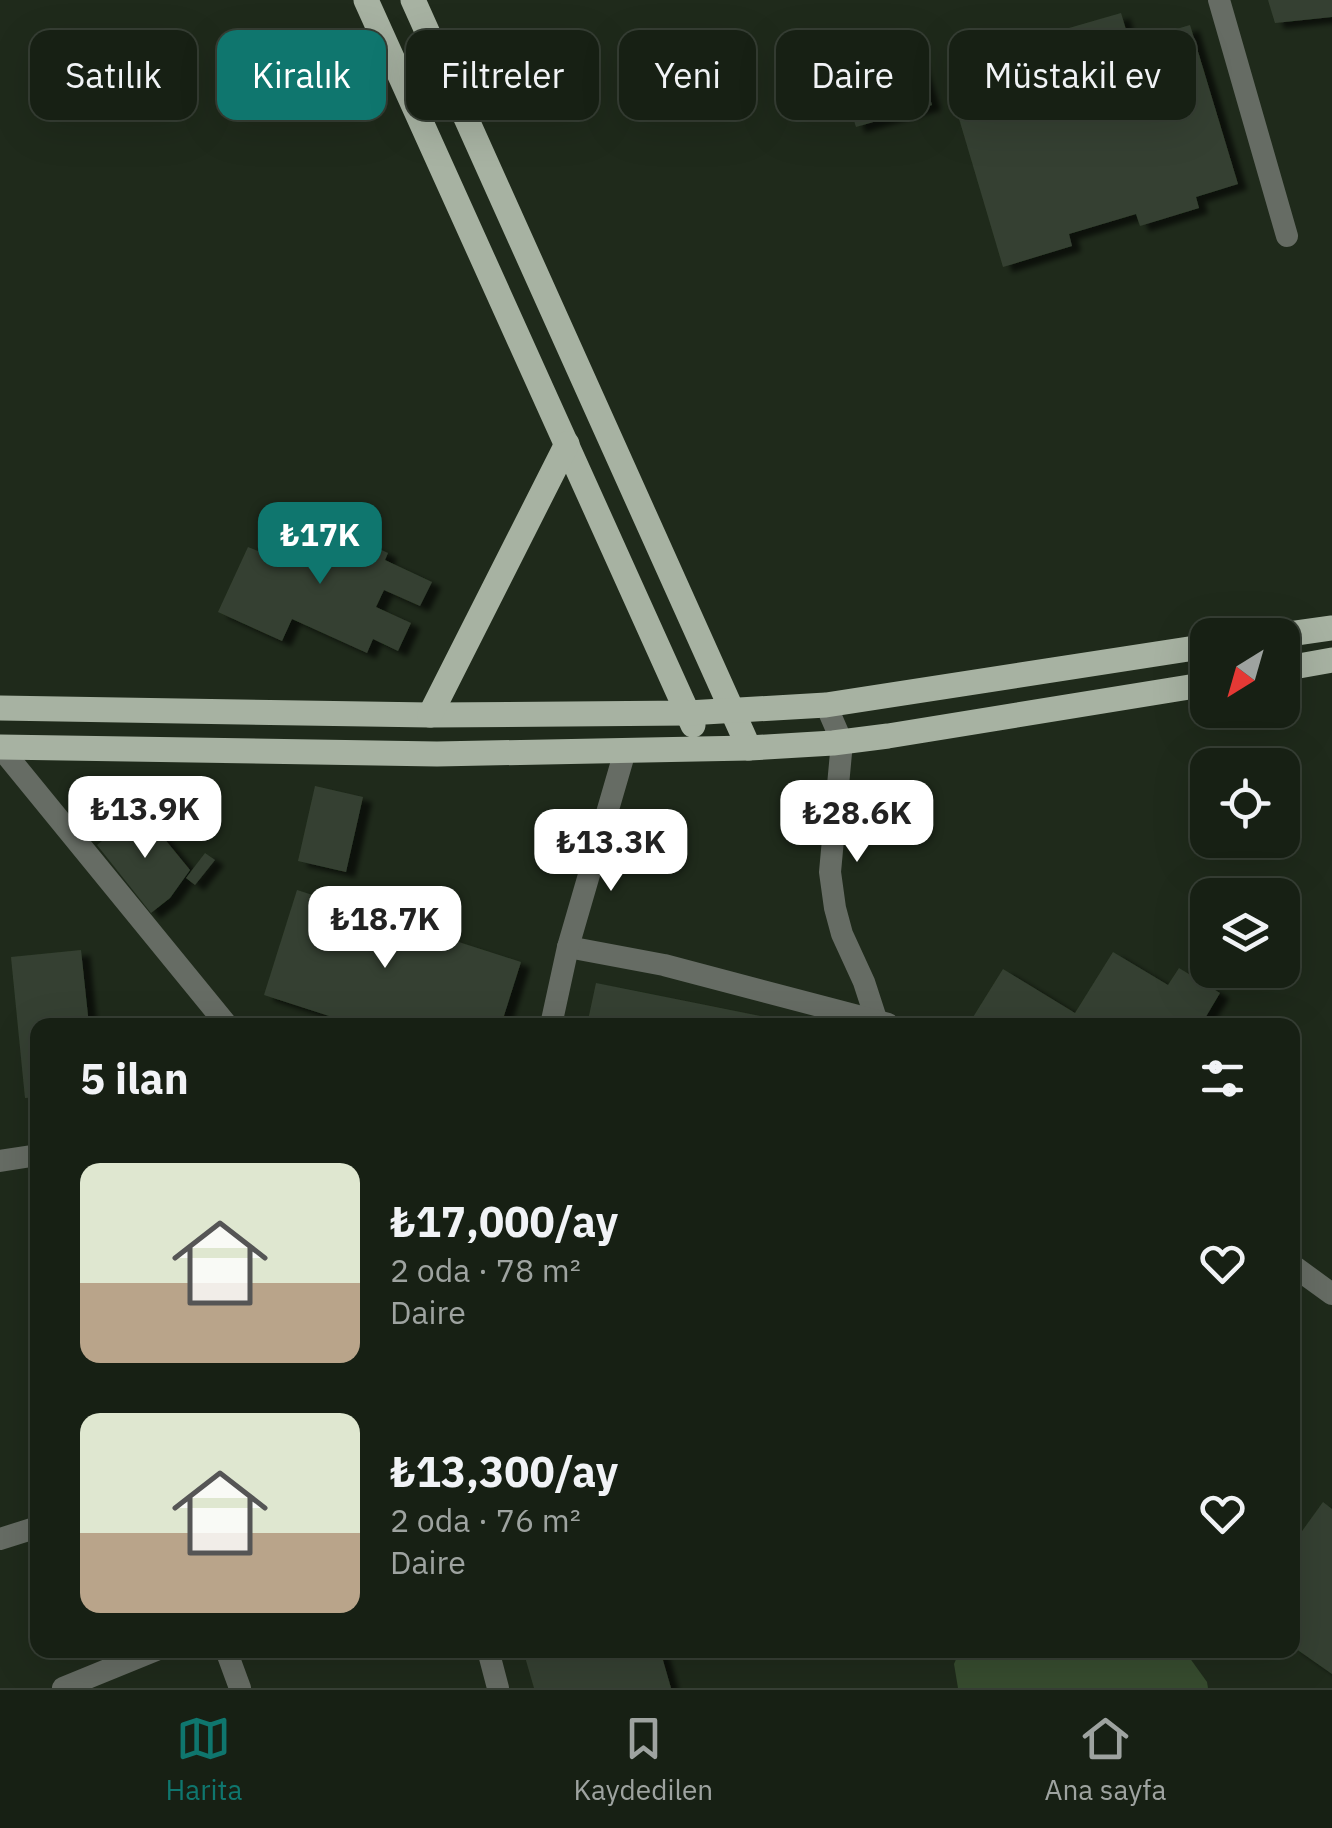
<!DOCTYPE html>
<html lang="tr">
<meta charset="utf-8">
<style>
body{margin:0;font-family:"IBM Plex Sans",sans-serif;background:#242d22;color:#f1f3f6;height:100vh;display:flex;flex-direction:column;font-size:38px;white-space:nowrap}
*{box-sizing:border-box;margin:0}
p{font-size:32px;color:#9ea3a0}
.icon{flex:none;width:55px;height:55px;fill:none;stroke:currentColor;stroke-width:2;stroke-linecap:round;stroke-linejoin:round}
.map{position:relative;flex:1;overflow:hidden}
.sheet{position:absolute;left:30px;top:1018px;width:1270px;height:640px;display:flex;flex-direction:column;background:#172014;border-radius:20px;box-shadow:0 10px 40px #0002,0 0 0 2px #363e34}
.sheet>*{flex:none}
.top-card{position:absolute;left:30px;top:30px;width:1272px;height:90px;display:flex;gap:20px}
.needle{width:65px;rotate:217deg}
.buttons{position:absolute;left:1190px;top:618px;display:grid;gap:20px}
.buttons a{display:grid;place-items:center;width:110px;height:110px;border-radius:20px;background:#172014;box-shadow:0 10px 40px #0002,0 0 0 2px #363e34;font-size:50px}
.price{position:absolute;translate:-50% -85px;padding:0 22px;border-radius:20px;background:#fff;color:#222;font-size:32px;line-height:65px;filter:drop-shadow(0 2px 5px #0008)}
.price::after{content:'';position:absolute;left:50%;top:60px;width:30px;height:22px;margin-left:-15px;background:inherit;clip-path:polygon(0 0,100% 0,50% 100%)}
.price.selected{background:#0f766e;color:#fff}
ul{padding:0;list-style:none}
li{display:flex;align-items:center;gap:30px;height:250px;padding:0 50px}
li span{display:grid;place-items:center;flex:none;width:280px;height:200px;border-radius:20px;color:#555}
li>.icon{margin-inline-start:auto}
span .icon{width:120px;height:120px;fill:#fffc;stroke-width:1}
li b{font-size:42px}
h2{display:flex;justify-content:space-between;align-items:center;height:120px;padding:0 50px;font-size:42px}
.chip{padding:0 35px;border-radius:20px;background:#172014;box-shadow:0 10px 40px #0002,0 0 0 2px #363e34;font-size:35px;line-height:90px}
.chip.selected{background:#0f766e;color:#fff}
.menu{display:flex;justify-content:space-around;align-items:center;height:140px;border-top:2px solid #363e34;background:#172014;font-size:28px;color:#9ea3a0}
.menu a{display:grid;justify-items:center;gap:5px}
.menu .selected{color:#0f766e}
.map>svg:first-child{display:block}
</style>
<div class="map">
<svg width="1332" height="1688" viewBox="0 0 1332 1688">
<defs>
<filter id="shadow"><feDropShadow dx="9" dy="5.5" stdDeviation="2.5" flood-color="#0009"/></filter>
</defs>
<rect width="100%" height="100%" fill="#1f2a1b"/>
<path fill="#374c2f" d="M960,1650H1184L1207,1682L1208,1688H958L954,1664Z"/>
<g fill="#354131" filter="url(#shadow)">
<path d="M1268,0H1332V17L1275,23Z"/>
<path d="M1121,13L1130,43L1190,25L1238,184L1196,197L1199,208L1140,226L1136,214L1069,234L1072,246L1003,267L952,95L1078,58L1069,28Z"/>
<path d="M910,33L932,105L856,127L834,55Z"/>
<path d="M277,510L343,541L347,534L388,553L385,560L432,582L420,606L384,590L376,607L411,623L398,651L373,639L367,653L292,619L282,641L218,612L248,547L258,551Z"/>
<path d="M315,786L363,797L346,872L298,861Z"/>
<path d="M141,810L190,870L170,898L151,913L97,845Z"/>
<path d="M205,853L215,860L195,885L186,878Z"/>
<path d="M297,890L521,962L501,1025H357L264,995Z"/>
<path d="M81,950L89,1025H38V1097L25,1098L11,957Z"/>
<path d="M1113,952L1168,985L1179,968L1220,993L1201,1025H976L970,1022L1003,969L1075,1013Z"/>
<path d="M596,983L780,1020L779,1025H587Z"/>
<path d="M1323,1502L1332,1509V1674L1292,1646V1545Z"/>
<path d="M523,1650H660L671,1688H534Z"/>
</g>
<g fill="none" stroke-linecap="round" stroke-linejoin="round">
<g stroke="#666c64" stroke-width="22">
<path d="M1219,0L1287,236"/>
<path d="M826,705L842,742L830,872L835,908L842,934L864,982L878,1025"/>
<path d="M0,747L227,1025"/>
<path d="M568,947L664,965L888,1024"/>
<path d="M551,1025L568,947L625,751"/>
<path d="M0,1161L38,1155"/>
<path d="M1292,1265L1332,1294"/>
<path d="M0,1539L38,1527"/>
<path d="M226,1650L240,1688"/>
<path d="M488,1650L498,1688"/>
<path d="M63,1688L156,1650"/>
</g>
<g stroke="#a7b2a2" stroke-width="25">
<path d="M366,0L693,725"/>
<path d="M413,0L749,748"/>
<path d="M1282,635L1332,628"/>
<path d="M1282,669L1332,660"/>
<path d="M0,708L430,715L688,713L826,705L1208,646"/>
<path d="M430,715L567,444"/>
<path d="M0,747L437,754L749,748L833,743L888,736L1208,684"/>
</g>
</g>
</svg>
<div class="buttons">
<a><svg class="needle" viewBox="-14 -14 28 28"><path d="M0-13l5 13h-10z" fill="#e53935"/><path d="M0 13l5-13h-10z" fill="#9ea3a0"/></svg></a>
<a><svg class="icon" aria-label="locate" viewBox="0 0 24 24"><circle cx="12" cy="12" r="6"/><path d="M12 2v4M12 18v4M2 12h4M18 12h4"/></svg></a>
<a><svg class="icon" aria-label="layers" viewBox="0 0 24 24"><path d="M12 4l9 5-9 5-9-5zM3 14l9 5 9-5"/></svg></a>
</div>
<b class="price selected" style="left:320px;top:587px">₺17K</b>
<b class="price" style="left:145px;top:861px">₺13.9K</b>
<b class="price" style="left:857px;top:865px">₺28.6K</b>
<b class="price" style="left:611px;top:894px">₺13.3K</b>
<b class="price" style="left:385px;top:971px">₺18.7K</b>
<div class="top-card">
<a class="chip">Satılık</a>
<a class="chip selected">Kiralık</a>
<a class="chip">Filtreler</a>
<a class="chip">Yeni</a>
<a class="chip">Daire</a>
<a class="chip">Müstakil ev</a>
</div>
<section class="sheet">
<h2>5 ilan<svg class="icon" aria-label="filters" viewBox="0 0 24 24"><path d="M4 7h16M4 17h16"/><circle cx="9" cy="7" r="2"/><circle cx="15" cy="17" r="2"/></svg></h2>
<ul>
<li><span style="background:linear-gradient(#dfe7d0 60%,#b9a48a 0)"><svg class="icon" aria-label="home" viewBox="0 0 24 24"><path d="M3 11l9-7 9 7M6 9v11h12V9"/></svg></span><div><b>₺17,000/ay</b><p>2 oda · 78 m²</p><p>Daire</p></div><svg class="icon" aria-label="heart" viewBox="0 0 24 24"><path d="M12 20l-8-8c-3-5 5-10 8-4 3-6 11-1 8 4z"/></svg></li>
<li><span style="background:linear-gradient(#dfe7d0 60%,#b9a48a 0)"><svg class="icon" aria-label="home" viewBox="0 0 24 24"><path d="M3 11l9-7 9 7M6 9v11h12V9"/></svg></span><div><b>₺13,300/ay</b><p>2 oda · 76 m²</p><p>Daire</p></div><svg class="icon" aria-label="heart" viewBox="0 0 24 24"><path d="M12 20l-8-8c-3-5 5-10 8-4 3-6 11-1 8 4z"/></svg></li>
</ul>
</section>
</div>
<nav class="menu">
<a class="selected"><svg class="icon" aria-label="map" viewBox="0 0 24 24"><path d="M3 6l6-2 6 2 6-2v14l-6 2-6-2-6 2zM9 4v14M15 6v14"/></svg>Harita</a>
<a><svg class="icon" aria-label="saved" viewBox="0 0 24 24"><path d="M7 4h10v16l-5-4-5 4z"/></svg>Kaydedilen</a>
<a><svg class="icon" aria-label="home" viewBox="0 0 24 24"><path d="M3 11l9-7 9 7M6 9v11h12V9"/></svg>Ana sayfa</a>
</nav>
